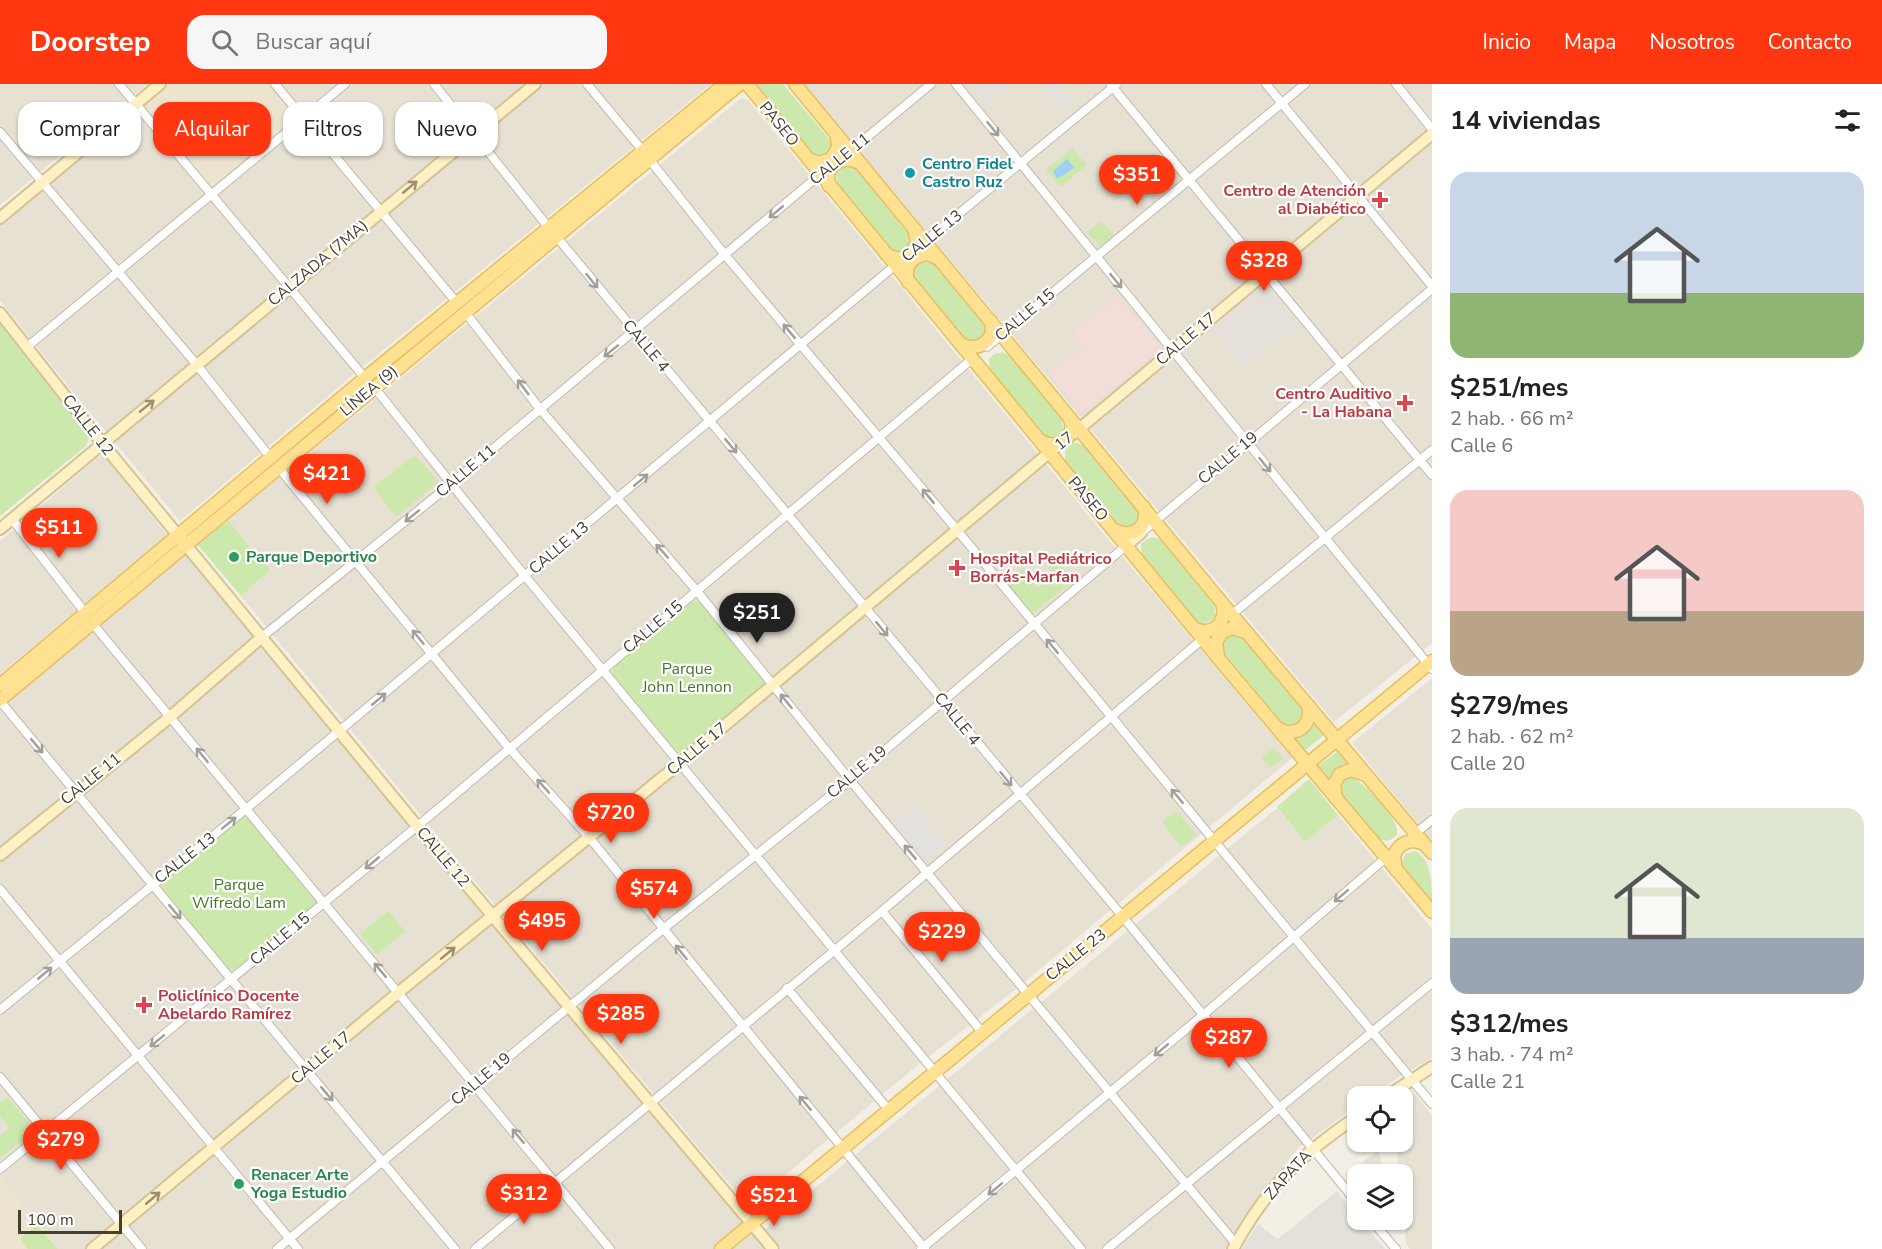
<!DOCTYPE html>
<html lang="es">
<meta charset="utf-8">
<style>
body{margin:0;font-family:"Nunito Sans",sans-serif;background:#f6f6f6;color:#222;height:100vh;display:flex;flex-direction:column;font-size:22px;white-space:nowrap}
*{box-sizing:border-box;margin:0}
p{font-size:20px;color:#767676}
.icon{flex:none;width:33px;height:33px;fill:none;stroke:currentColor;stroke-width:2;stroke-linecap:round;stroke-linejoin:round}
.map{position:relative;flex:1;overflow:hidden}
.details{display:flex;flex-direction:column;background:#fff;width:450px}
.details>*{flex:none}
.hud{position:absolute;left:18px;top:18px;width:570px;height:54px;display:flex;gap:12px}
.controls{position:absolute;left:1347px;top:1002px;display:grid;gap:12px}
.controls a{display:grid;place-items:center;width:66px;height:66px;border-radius:12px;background:#fff;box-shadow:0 2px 4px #0004;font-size:30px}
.scale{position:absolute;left:18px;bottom:15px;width:104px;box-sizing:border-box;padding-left:6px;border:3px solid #453f34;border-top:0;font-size:16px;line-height:21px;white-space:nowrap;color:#453f34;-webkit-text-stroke:4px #fff;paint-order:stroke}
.price{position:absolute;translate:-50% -51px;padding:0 14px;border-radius:21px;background:#fe3710;color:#fff;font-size:20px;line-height:39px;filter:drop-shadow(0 2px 3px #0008)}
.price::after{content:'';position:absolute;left:50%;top:36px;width:18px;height:14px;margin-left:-9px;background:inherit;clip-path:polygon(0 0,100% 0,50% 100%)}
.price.current{background:#222;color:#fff}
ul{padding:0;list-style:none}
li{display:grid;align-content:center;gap:12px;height:318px;padding:0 18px}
li span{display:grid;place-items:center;height:186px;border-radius:18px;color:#555}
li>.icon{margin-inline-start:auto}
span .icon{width:108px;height:108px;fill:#fffc;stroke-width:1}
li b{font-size:26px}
h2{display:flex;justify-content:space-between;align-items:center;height:72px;padding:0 18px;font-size:26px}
.tag{padding:0 21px;border-radius:18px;background:#fff;box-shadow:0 2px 4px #0004;font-size:21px;line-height:54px}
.tag.current{background:#fe3710;color:#fff}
header{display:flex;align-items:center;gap:36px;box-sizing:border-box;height:84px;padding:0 30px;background:#fe3710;color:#fff}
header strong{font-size:28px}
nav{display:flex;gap:33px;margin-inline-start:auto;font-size:21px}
.search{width:420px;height:54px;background:#f6f6f6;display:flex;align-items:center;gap:15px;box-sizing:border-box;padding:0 21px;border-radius:18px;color:#767676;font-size:22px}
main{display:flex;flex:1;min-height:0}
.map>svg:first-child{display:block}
</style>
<header>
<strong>Doorstep</strong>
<div class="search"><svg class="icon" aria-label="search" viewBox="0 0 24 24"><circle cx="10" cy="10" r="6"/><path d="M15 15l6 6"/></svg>Buscar aquí</div>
<nav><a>Inicio</a><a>Mapa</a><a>Nosotros</a><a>Contacto</a></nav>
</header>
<main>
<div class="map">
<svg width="1432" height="1165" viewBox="0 0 1432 1165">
<rect width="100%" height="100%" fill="#f3efe5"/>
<g fill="#e7e1d3">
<path d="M0,0H147L0,121Z"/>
<path d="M169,0H711L355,289L180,437L68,302L0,216V140Z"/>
<path d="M804,0H1432V559L1334,638Z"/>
<path d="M741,14L748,16L1096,441L1292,674L1015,906L919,980L748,1122L478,801L241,512L270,486L228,436Z"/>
<path d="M102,370L168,452L0,590V457Z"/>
<path d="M187,461L771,1165H0V818L6,813L0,805V616Z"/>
<path d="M1432,594V757L1352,659Z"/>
<path d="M1277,724L1305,758L1338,731L1432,845V974L1402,991L1371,1012H1358L1357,1022L1298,1064L1266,1103L1225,1165H782L765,1145Z"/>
<path d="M1411,1005L1432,1031V1165H1410L1406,1160L1402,1090H1399L1396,1058H1402L1401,1012Z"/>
</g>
<g fill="#e5e0da">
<path d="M1262,199L1297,241L1243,284L1209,242Z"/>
<path d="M1379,1066L1383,1090H1358L1357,1107L1345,1091Z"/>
<path d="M1337,1107L1357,1132L1358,1136H1360L1385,1165H1242L1258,1140L1278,1155Z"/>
</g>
<g fill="#ece4ce">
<path d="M170,0H267L295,34L211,103L145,21Z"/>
<path d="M0,1092L59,1165H0Z"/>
</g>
<path fill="#f4dcd8" d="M1118,212L1161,265L1082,329L1050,290L1083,263L1072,250Z"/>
<g fill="#cde8ac">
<path d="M759,0H783L830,56L832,63L828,73L813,74L758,5Z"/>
<path d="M1072,64L1087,81L1061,103L1046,86Z"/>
<path d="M848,81L857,85L908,150L909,161C904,168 897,170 890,165L838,101L836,90L840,84Z"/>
<path d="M1101,137L1114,151L1100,163L1087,149Z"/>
<path d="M921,174L932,177L985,242L987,245L981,258L967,257L913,193L912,181Z"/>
<path d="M0,240L89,354L86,362L0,432Z"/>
<path d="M1002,268L1009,271L1062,336L1063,347L1058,353L1043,351L990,287L989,275L994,270Z"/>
<path d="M1077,359L1084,362L1138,426V437L1130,444L1119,442L1065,377V366L1070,360Z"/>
<path d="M415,371L439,398L396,433L373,403Z"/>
<path d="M228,436L270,486L241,512L198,461Z"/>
<path d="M1154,453L1161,456L1214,521L1215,532C1210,539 1203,541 1196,536L1142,472L1141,460L1147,455Z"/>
<path d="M1058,477L1074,497L1032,530L1005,497L1022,484L1038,504L1054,491L1048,484Z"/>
<path d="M691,517L702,518L765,594L764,601L685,669H675L612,591L613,583Z"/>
<path d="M1226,549L1241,551L1303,626L1304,633L1295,644L1284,641L1222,566L1221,555Z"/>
<path d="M1314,636L1324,651L1303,668L1292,654Z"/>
<path d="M1274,664L1283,674L1270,684L1261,673Z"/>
<path d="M1338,667L1349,681L1331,692L1326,699L1316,683Z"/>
<path d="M1347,691C1362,695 1400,735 1397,750C1392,757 1385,759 1377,754L1339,709V698Z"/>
<path d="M1309,695L1338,731L1305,758L1277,723Z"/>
<path d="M1177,727L1196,751L1181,763L1162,738Z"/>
<path d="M243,733L250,734L316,813L317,820L235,886L226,884L162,803V797Z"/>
<path d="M1415,767C1432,775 1432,800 1432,820L1402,781L1405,770Z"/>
<path d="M388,827L405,847L377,871L360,850Z"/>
<path d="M7,1013L36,1046L0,1074V1052L9,1044L0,1032V1019Z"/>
<path d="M37,1141L58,1165H28L20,1155Z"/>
</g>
<g fill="#e3e1dd">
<path d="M970,0H1008L984,19Z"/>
<path d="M1049,0H1056L1071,18L1061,26L1043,5Z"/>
<path d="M914,723L945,760L926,776L895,739Z"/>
</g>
<path fill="#9fcff2" d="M1067,75L1074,84L1057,95L1053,87Z"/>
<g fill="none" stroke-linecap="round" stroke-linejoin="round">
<g stroke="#c1baaa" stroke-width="10">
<g id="street">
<path d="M119,0L365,294"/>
<path d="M275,0L457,219"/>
<path d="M434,0L549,144"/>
<path d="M587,0L643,67"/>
<path d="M956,0L1432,585"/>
<path d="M1266,0L1432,202"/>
<path d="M1396,0L1432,45"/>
<path d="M1111,1L1432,391"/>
<path d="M0,48L197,281L270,373"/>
<path d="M848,69L931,0"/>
<path d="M649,75L725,171L957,446L1432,1020"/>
<path d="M555,151L1123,833L1358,1120"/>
<path d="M922,160L1117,0"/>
<path d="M465,228L540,325L696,506L854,701L1236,1160"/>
<path d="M27,263L345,0"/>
<path d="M987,263L1305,0"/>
<path d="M374,303L525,492L1081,1165"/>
<path d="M278,383L509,664L588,752L925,1165"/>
<path d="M12,435L86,530"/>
<path d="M1141,449L1432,205"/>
<path d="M1230,532L1432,366"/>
<path d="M93,540L610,1165"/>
<path d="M262,553L451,400L822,89"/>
<path d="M0,617L455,1165"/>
<path d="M1412,752L1432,736"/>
<path d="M0,805L298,1165"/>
<path d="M882,827L982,948"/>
<path d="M787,904L888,1025"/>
<path d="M0,926L246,725L898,179"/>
<path d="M0,993L142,1165"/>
<path d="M0,1085L426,735L972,275"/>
<path d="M1371,1136L1396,1165"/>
<path d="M277,1165L663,845L850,696L1127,461"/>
<path d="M475,1165L882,827L1205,553"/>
<path d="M921,1165L1202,932L1389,771"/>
<path d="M1107,1165L1432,899"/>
</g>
</g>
<g stroke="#d4c394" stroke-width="14">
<g id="secondary">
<path d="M0,134L160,0"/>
<path d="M0,229L102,359L417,742L773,1165"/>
<path d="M1073,350L1432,50"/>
<path d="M0,445L535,0"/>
<path d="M1127,461L1141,449"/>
<path d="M0,771L170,633L262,553"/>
<path d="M1387,1012L1432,983"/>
<path d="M92,1165L399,908L680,679L1056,363"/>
<path d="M1233,1165C1266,1104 1301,1070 1358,1032"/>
</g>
</g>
<g stroke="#e6bf60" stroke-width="15">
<g id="primary">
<path d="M747,0L1219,575L1432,828"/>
<path d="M795,0L1222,519L1432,769"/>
<path d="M808,75L819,79L831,75L838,64L837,51"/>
<path d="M829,102L828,90C834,75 846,73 860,79"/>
<path d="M886,170C899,179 912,173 917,158L914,145"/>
<path d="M908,198C904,183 911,172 927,170L937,174"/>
<path d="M961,260C979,269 996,256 991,237"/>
<path d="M1041,357C1059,366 1076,354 1070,334"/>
<path d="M1114,446C1133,455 1149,443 1144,423"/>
<path d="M1194,544C1212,553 1228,539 1222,519"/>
<path d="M1218,573L1216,558L1222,548L1233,544L1248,549"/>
<path d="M0,601L365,294L725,0"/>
<path d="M0,616L740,0"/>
<path d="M1279,645C1297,654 1313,641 1308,621"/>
<path d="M1336,714L1334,700L1340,690L1351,686L1366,691"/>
<path d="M1396,786L1394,771C1400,758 1411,754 1424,760"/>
<path d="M721,1165L1432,577"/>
</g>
</g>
<use href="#street" stroke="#fff" stroke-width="8"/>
<use href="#secondary" stroke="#fff1c3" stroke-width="10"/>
<use href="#primary" stroke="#ffe192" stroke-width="12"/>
</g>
<defs><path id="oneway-shaft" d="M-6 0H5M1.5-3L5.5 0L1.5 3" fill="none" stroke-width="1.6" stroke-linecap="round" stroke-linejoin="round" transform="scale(1.5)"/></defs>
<g stroke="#a29f9a">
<use href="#oneway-shaft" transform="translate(993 45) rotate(51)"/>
<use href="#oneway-shaft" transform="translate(776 128) rotate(140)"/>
<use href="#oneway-shaft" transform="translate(592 197) rotate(51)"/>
<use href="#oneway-shaft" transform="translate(1116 197) rotate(51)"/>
<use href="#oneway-shaft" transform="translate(789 247) rotate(-130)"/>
<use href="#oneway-shaft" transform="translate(611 267) rotate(141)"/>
<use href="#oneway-shaft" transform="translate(523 303) rotate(-127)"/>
<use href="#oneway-shaft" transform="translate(731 362) rotate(50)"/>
<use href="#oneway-shaft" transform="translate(1265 381) rotate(51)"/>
<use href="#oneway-shaft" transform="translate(641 396) rotate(-40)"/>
<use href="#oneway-shaft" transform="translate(928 412) rotate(-130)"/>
<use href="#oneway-shaft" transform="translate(412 432) rotate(141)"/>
<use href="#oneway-shaft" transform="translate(662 467) rotate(-132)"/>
<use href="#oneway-shaft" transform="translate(882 545) rotate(50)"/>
<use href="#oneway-shaft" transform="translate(418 553) rotate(-129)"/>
<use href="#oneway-shaft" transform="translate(1052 562) rotate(-130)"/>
<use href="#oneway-shaft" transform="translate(379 615) rotate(-40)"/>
<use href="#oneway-shaft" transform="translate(786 617) rotate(-129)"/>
<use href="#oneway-shaft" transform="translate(37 662) rotate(50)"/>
<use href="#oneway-shaft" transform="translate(202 671) rotate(-129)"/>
<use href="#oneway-shaft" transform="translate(1006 695) rotate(51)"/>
<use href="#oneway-shaft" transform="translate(543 702) rotate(-132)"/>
<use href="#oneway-shaft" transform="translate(1177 712) rotate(-130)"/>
<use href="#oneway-shaft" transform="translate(229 739) rotate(-39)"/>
<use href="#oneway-shaft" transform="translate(910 768) rotate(-130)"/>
<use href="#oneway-shaft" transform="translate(372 779) rotate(140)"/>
<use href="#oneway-shaft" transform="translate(1341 812) rotate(139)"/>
<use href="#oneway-shaft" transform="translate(175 828) rotate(50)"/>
<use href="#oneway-shaft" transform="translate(681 868) rotate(-129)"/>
<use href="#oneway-shaft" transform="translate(380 886) rotate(-130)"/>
<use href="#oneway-shaft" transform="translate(45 889) rotate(-40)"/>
<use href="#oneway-shaft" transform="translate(157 957) rotate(141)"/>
<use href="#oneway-shaft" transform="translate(1161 966) rotate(140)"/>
<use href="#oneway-shaft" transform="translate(327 1010) rotate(50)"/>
<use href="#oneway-shaft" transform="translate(805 1019) rotate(-130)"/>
<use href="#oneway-shaft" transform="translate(518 1052) rotate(-130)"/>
<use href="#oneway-shaft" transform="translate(995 1105) rotate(141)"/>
</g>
<g stroke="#998f74">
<use href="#oneway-shaft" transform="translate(410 103) rotate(-40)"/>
<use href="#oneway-shaft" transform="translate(147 322) rotate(-39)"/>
<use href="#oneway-shaft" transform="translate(448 869) rotate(-39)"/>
<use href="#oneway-shaft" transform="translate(153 1114) rotate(-40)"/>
</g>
<circle fill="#0f9aa8" stroke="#fff" stroke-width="2" cx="910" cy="89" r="6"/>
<g fill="#e0444e" stroke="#fff" stroke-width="2">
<path d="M1377 107h6v6h6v6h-6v6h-6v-6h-6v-6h6z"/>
<path d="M1402 310h6v6h6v6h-6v6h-6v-6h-6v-6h6z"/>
<path d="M954 475h6v6h6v6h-6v6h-6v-6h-6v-6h6z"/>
<path d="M141 912h6v6h6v6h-6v6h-6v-6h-6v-6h6z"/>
</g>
<g fill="#2e9e5b" stroke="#fff" stroke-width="2">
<circle cx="234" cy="473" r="6"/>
<circle cx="239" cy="1100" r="6"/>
</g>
<g text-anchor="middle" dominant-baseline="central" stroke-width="4.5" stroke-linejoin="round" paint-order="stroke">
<g font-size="16" fill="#453f34" stroke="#fff">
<text transform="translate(779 40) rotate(51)">PASEO</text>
<text transform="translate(840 75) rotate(-39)">CALLE 11</text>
<text transform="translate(932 152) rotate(-39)">CALLE 13</text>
<text transform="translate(318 179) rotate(-40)">CALZADA (7MA)</text>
<text transform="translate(1025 231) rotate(-40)">CALLE 15</text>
<text transform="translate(1186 255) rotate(-40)">CALLE 17</text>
<text transform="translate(646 262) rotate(50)">CALLE 4</text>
<text transform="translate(369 307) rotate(-40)">LÍNEA (9)</text>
<text transform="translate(88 341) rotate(52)">CALLE 12</text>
<text transform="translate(1064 357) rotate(-39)">17</text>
<text transform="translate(1228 374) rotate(-40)">CALLE 19</text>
<text transform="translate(466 387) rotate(-40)">CALLE 11</text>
<text transform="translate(1088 415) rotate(50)">PASEO</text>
<text transform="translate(559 464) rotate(-40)">CALLE 13</text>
<text transform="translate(653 543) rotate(-40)">CALLE 15</text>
<text transform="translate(957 635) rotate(51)">CALLE 4</text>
<text transform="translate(697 665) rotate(-40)">CALLE 17</text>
<text transform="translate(857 688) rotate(-40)">CALLE 19</text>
<text transform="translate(91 695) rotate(-39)">CALLE 11</text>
<text transform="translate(443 773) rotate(50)">CALLE 12</text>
<text transform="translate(185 774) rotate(-38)">CALLE 13</text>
<text transform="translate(280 855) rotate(-40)">CALLE 15</text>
<text transform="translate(1076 871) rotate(-39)">CALLE 23</text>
<text transform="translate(321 974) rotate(-40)">CALLE 17</text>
<text transform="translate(481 995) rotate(-40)">CALLE 19</text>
<text transform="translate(1288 1091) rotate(-48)">ZAPATA</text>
</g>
<g font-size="16" font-weight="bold" fill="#0d838f" stroke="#fff" text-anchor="start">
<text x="922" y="80">Centro Fidel<tspan x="922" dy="18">Castro Ruz</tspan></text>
</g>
<g font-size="16" font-weight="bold" fill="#be3a42" stroke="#fff" text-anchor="end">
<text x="1366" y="107">Centro de Atención<tspan x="1366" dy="18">al Diabético</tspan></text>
<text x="1392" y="310">Centro Auditivo<tspan x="1392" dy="18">- La Habana</tspan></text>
<text x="970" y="475" text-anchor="start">Hospital Pediátrico<tspan x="970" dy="18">Borrás-Marfan</tspan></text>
<text x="158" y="912" text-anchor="start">Policlínico Docente<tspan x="158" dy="18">Abelardo Ramírez</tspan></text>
</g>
<g font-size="16" font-weight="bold" fill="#27864d" stroke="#fff" text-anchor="start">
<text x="246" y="473">Parque Deportivo</text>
<text x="251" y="1091">Renacer Arte<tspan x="251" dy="18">Yoga Estudio</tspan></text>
</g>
<g font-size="16" fill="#447827" stroke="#fff">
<text x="687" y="585">Parque<tspan x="687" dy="18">John Lennon</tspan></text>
<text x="239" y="801">Parque<tspan x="239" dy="18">Wifredo Lam</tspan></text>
</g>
</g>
</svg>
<div class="controls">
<a><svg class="icon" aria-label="locate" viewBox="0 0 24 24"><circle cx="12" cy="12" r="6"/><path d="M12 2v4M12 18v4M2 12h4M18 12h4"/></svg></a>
<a><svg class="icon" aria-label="layers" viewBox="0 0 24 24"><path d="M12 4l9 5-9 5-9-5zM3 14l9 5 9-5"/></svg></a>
</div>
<div class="scale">100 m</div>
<b class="price" style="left:1137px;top:122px">$351</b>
<b class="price" style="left:1264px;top:208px">$328</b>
<b class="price" style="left:327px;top:421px">$421</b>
<b class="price" style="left:59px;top:475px">$511</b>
<b class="price current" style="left:757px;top:560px">$251</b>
<b class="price" style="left:611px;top:760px">$720</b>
<b class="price" style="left:654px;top:836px">$574</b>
<b class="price" style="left:542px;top:868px">$495</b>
<b class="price" style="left:942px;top:879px">$229</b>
<b class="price" style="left:621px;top:961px">$285</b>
<b class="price" style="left:1229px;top:985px">$287</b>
<b class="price" style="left:61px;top:1087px">$279</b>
<b class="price" style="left:524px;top:1141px">$312</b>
<b class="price" style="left:774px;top:1143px">$521</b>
<div class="hud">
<a class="tag">Comprar</a>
<a class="tag current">Alquilar</a>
<a class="tag">Filtros</a>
<a class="tag">Nuevo</a>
</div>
</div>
<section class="details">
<h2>14 viviendas<svg class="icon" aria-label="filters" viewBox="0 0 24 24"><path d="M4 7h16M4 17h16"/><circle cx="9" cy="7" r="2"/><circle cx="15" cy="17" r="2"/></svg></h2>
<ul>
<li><span style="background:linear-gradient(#c9d6e8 65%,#8fb573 0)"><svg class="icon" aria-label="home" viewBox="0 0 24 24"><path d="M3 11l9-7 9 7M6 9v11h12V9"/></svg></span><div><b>$251/mes</b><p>2 hab. · 66 m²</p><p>Calle 6</p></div></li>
<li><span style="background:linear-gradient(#f6c9c9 65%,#b9a48a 0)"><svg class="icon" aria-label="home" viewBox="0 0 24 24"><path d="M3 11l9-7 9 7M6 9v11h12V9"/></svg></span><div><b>$279/mes</b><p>2 hab. · 62 m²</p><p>Calle 20</p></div></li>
<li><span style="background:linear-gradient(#dfe7d0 70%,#9aa5b1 0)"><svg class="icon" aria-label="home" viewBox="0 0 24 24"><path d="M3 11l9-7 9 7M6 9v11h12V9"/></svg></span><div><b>$312/mes</b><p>3 hab. · 74 m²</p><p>Calle 21</p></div></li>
</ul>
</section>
</main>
